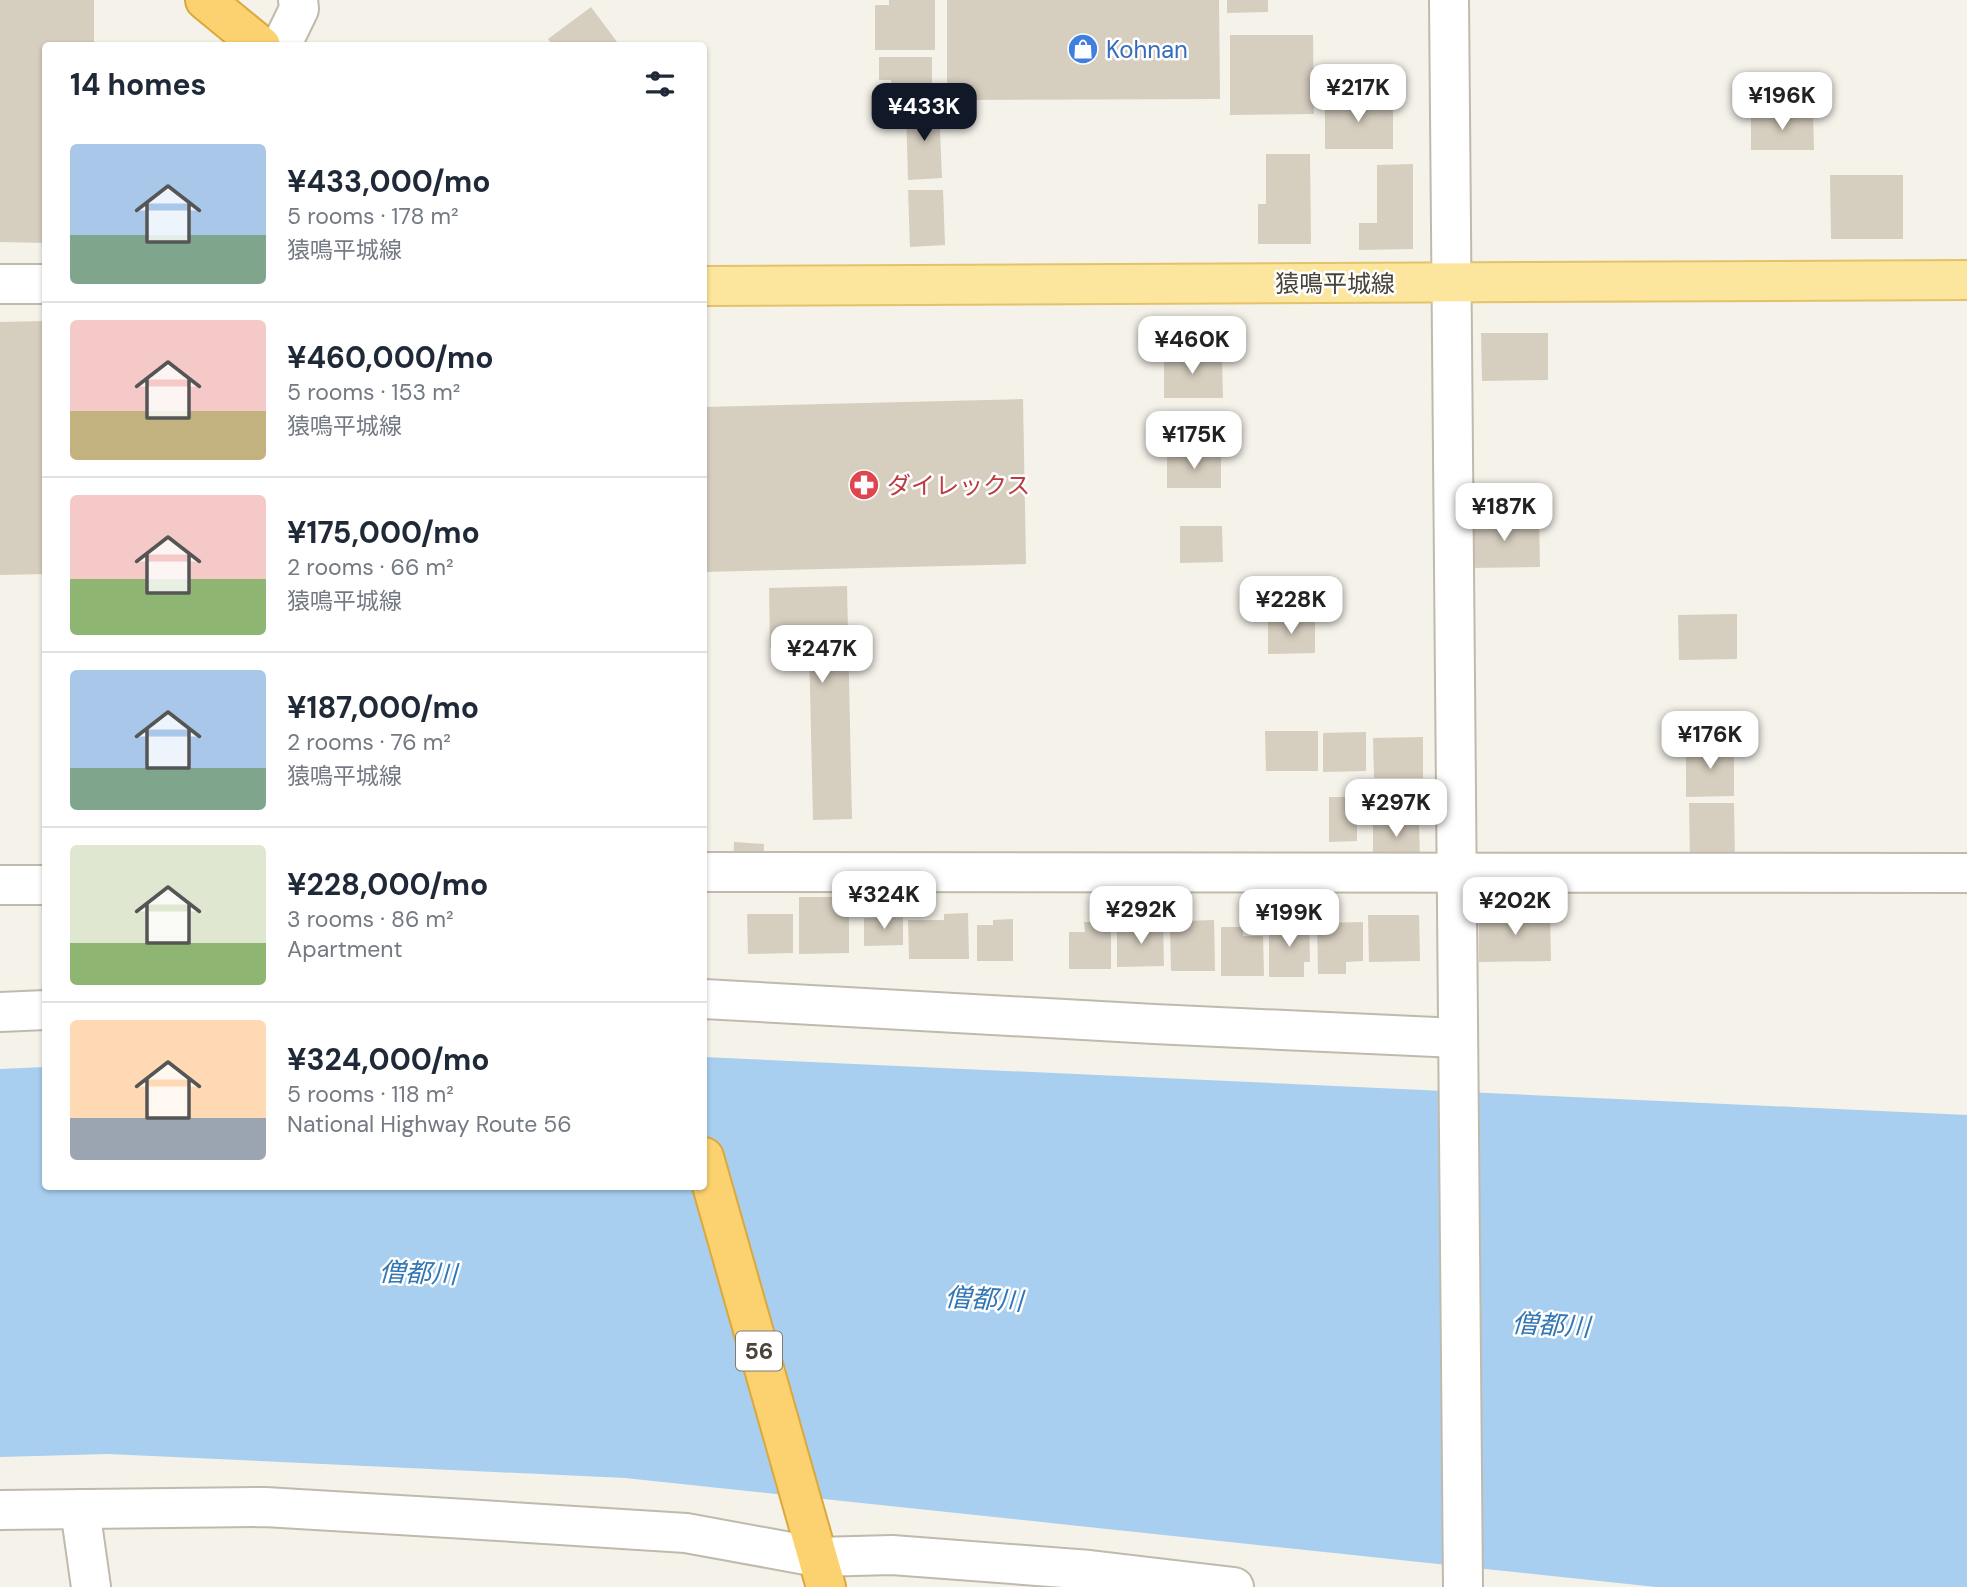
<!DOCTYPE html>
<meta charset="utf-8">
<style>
body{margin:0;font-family:"DM Sans","Noto Sans JP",sans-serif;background:#f2f2f3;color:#1f2937;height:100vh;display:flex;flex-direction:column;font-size:26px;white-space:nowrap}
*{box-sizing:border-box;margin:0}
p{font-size:23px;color:#747a83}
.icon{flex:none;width:38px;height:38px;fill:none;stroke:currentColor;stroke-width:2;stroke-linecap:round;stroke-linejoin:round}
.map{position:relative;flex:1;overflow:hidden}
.side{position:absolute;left:42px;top:42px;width:665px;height:1148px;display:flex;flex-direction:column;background:#fff;border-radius:7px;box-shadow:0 2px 5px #0004}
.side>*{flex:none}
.price{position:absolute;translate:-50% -60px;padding:0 16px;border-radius:14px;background:#fff;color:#222;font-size:23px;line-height:46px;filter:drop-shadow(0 2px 4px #0008)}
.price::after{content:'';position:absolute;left:50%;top:42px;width:21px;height:16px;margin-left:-10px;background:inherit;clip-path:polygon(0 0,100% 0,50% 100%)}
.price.current{background:#111827;color:#fff}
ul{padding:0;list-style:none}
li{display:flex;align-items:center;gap:21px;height:175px;padding:0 28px}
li+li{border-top:2px solid #e0e1e3}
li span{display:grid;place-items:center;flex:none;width:196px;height:140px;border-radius:7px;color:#555}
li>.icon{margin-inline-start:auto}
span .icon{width:84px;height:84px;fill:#fffc;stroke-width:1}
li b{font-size:30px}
h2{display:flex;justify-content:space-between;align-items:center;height:84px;padding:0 28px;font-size:30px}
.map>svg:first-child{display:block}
</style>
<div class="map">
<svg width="1967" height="1587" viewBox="0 0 1967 1587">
<rect width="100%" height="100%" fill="#f5f2ea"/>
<path fill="#a8cfef" d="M704,1057L1967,1115V1587H1656L625,1478L108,1454L0,1457V1069L45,1067L46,1186H704Z"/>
<g fill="#d6cebf">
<path d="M0,0H94V46H46V243L0,242Z"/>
<path d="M889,0H935V50H875V5H889Z"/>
<path d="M947,0H1219L1220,99L947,100Z"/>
<path d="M1227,0H1268V12L1227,13Z"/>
<path d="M591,7L620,46H553L548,39Z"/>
<path d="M1230,35H1313L1314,114L1230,115Z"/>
<path d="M879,57H932V101H891V80H879Z"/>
<path d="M1325,96H1356V101L1393,100V149H1325Z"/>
<path d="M939,106L942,178L908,180L906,108Z"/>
<path d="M1813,113L1814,150H1751V114Z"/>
<path d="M1266,154H1310L1311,244H1258V204H1266Z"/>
<path d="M1413,164V249L1359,250V223H1377V165Z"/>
<path d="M1830,175H1903V239H1831Z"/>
<path d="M908,190H943L945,245L910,247Z"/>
<path d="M46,321V574L0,575V322Z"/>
<path d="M1481,333H1548V380L1482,381Z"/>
<path d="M1164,349H1189V359H1222L1223,398H1164Z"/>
<path d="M1023,399L1026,564L704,572V407Z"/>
<rect x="1167" y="454" width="54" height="34"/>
<path d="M1486,516H1539L1540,567L1467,568L1466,525H1486Z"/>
<path d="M1180,526H1222L1223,562L1180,563Z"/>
<path d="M847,586L852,819L813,820L809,647L770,648L769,588Z"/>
<path d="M1737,614V659L1679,660L1678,615Z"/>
<path d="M1315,617V653L1268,654V618Z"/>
<path d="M1265,731H1318V771H1266Z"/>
<path d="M1366,732V771L1323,772V733Z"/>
<path d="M1423,737V778H1374L1373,738Z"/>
<path d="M1686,746H1734V796L1686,797Z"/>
<path d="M1329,797H1357V841L1329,842Z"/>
<path d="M1689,803H1734L1735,859L1690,860Z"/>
<path d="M1382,814H1405V825H1419L1420,859L1373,860V825H1383Z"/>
<path d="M734,842L764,844L763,869L733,868Z"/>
<path d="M799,897H849V953L799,954Z"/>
<path d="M1550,912L1551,961L1479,962V913Z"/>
<path d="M968,913L969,959H909L908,920H944V914Z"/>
<path d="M747,914H793V953L748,954Z"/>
<path d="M1368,915H1419L1420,961L1369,962Z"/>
<path d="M903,917V945L864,946V918Z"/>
<path d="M1013,919V961H977V925H993V920Z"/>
<path d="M1214,920L1215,971H1171L1170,927H1184V921Z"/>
<path d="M1084,922H1111V969H1069V932H1085Z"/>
<path d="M1146,922H1163L1164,966L1117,967V929H1146Z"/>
<path d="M1269,922H1309L1310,962H1304V977H1269Z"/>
<path d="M1363,922V961L1346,962V974H1318L1317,923Z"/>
<path d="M1221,927H1243V936H1263L1264,976H1221Z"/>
</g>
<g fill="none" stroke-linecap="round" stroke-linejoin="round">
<g stroke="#c0baad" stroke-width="42">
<g id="minor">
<path d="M1449,0L1463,1587"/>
<path d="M281,46L299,9L298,0"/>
<path d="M0,284H46"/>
<path d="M704,872L1967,873"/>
<path d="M0,885H46"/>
<path d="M704,999L1154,1024L1457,1038"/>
<path d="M0,1012L46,1010"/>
<path d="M80,1509L91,1587"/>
<path d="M0,1510L265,1507L466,1519L686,1533L817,1557L892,1555L1090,1570L1234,1587"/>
</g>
</g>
<g stroke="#e2c36b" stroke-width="42">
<path id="major" d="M704,286L1967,280"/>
</g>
<g stroke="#dba83e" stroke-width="42">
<g id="highway">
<path d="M205,0L261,46"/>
<path d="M704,1157L826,1587"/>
</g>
</g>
<use href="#minor" stroke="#fff" stroke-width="38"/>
<use href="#major" stroke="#fce59c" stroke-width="38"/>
<use href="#highway" stroke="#fbd26f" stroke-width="38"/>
</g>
<defs>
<g id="shop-disc" transform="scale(1.575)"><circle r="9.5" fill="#3f7fe0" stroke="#fff"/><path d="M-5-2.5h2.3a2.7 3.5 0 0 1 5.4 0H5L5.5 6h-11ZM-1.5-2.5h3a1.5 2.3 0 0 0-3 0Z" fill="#fff"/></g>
<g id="pharmacy-disc" transform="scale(1.575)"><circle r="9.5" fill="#e0444e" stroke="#fff"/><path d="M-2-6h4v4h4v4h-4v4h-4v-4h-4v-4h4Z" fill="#fff"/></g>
</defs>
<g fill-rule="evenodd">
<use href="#shop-disc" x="1083" y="49"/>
<use href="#pharmacy-disc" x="864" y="485"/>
</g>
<g text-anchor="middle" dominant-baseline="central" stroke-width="5" stroke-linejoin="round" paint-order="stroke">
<rect fill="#fff" stroke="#807b74" stroke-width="2" x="736" y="1331.5" width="46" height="39" rx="5"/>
<g font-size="23" font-weight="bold" fill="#494338">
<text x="759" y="1351">56</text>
</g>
<g font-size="24" fill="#366cbe" stroke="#fff" text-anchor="start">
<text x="1106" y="49">Kohnan</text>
</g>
<g font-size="24" fill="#494338" stroke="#fff">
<text x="1335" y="283">猿鳴平城線</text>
</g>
<g font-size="24" fill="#be3a42" stroke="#fff" text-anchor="start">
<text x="887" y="485">ダイレックス</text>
</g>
<g font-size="26" font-style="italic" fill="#3277b3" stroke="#fff">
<text transform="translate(418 1273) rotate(2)">僧都川</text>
<text transform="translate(984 1299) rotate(3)">僧都川</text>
<text transform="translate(1551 1325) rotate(3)">僧都川</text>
</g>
</g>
</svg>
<b class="price" style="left:1358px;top:124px">¥217K</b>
<b class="price" style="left:1782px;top:132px">¥196K</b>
<b class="price current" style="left:924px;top:143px">¥433K</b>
<b class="price" style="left:1192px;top:376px">¥460K</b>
<b class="price" style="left:1194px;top:471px">¥175K</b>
<b class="price" style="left:1504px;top:543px">¥187K</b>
<b class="price" style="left:1291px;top:636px">¥228K</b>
<b class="price" style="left:822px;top:685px">¥247K</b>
<b class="price" style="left:1710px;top:771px">¥176K</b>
<b class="price" style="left:1396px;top:839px">¥297K</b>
<b class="price" style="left:884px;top:931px">¥324K</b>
<b class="price" style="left:1515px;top:937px">¥202K</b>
<b class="price" style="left:1141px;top:946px">¥292K</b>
<b class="price" style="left:1289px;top:949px">¥199K</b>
<section class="side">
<h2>14 homes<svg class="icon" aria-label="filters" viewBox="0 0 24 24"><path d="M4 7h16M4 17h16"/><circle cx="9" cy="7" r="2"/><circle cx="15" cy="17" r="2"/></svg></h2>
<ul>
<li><span style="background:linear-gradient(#a9c7e8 65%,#7fa58c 0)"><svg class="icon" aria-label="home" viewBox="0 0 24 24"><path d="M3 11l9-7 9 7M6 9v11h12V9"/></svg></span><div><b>¥433,000/mo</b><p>5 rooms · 178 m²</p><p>猿鳴平城線</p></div></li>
<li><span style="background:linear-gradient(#f6c9c9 65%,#c2b280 0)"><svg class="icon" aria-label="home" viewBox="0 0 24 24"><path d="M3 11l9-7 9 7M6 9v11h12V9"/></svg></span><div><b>¥460,000/mo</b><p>5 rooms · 153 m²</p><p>猿鳴平城線</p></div></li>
<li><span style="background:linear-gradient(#f6c9c9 60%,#8fb573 0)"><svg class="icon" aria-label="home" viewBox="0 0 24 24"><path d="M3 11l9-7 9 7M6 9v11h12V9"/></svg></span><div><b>¥175,000/mo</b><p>2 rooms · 66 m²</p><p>猿鳴平城線</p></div></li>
<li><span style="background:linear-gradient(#a9c7e8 70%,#7fa58c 0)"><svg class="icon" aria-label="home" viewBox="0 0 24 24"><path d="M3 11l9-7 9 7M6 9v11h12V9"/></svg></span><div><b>¥187,000/mo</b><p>2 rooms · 76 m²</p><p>猿鳴平城線</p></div></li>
<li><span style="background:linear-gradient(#dfe7d0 70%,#8fb573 0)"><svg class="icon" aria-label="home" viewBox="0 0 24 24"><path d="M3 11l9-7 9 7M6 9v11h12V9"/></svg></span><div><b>¥228,000/mo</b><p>3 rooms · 86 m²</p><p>Apartment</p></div></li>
<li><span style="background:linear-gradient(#ffd9b3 70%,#9aa5b1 0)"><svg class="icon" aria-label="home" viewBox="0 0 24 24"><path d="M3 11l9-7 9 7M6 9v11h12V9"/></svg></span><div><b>¥324,000/mo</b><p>5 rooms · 118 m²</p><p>National Highway Route 56</p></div></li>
</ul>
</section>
</div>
